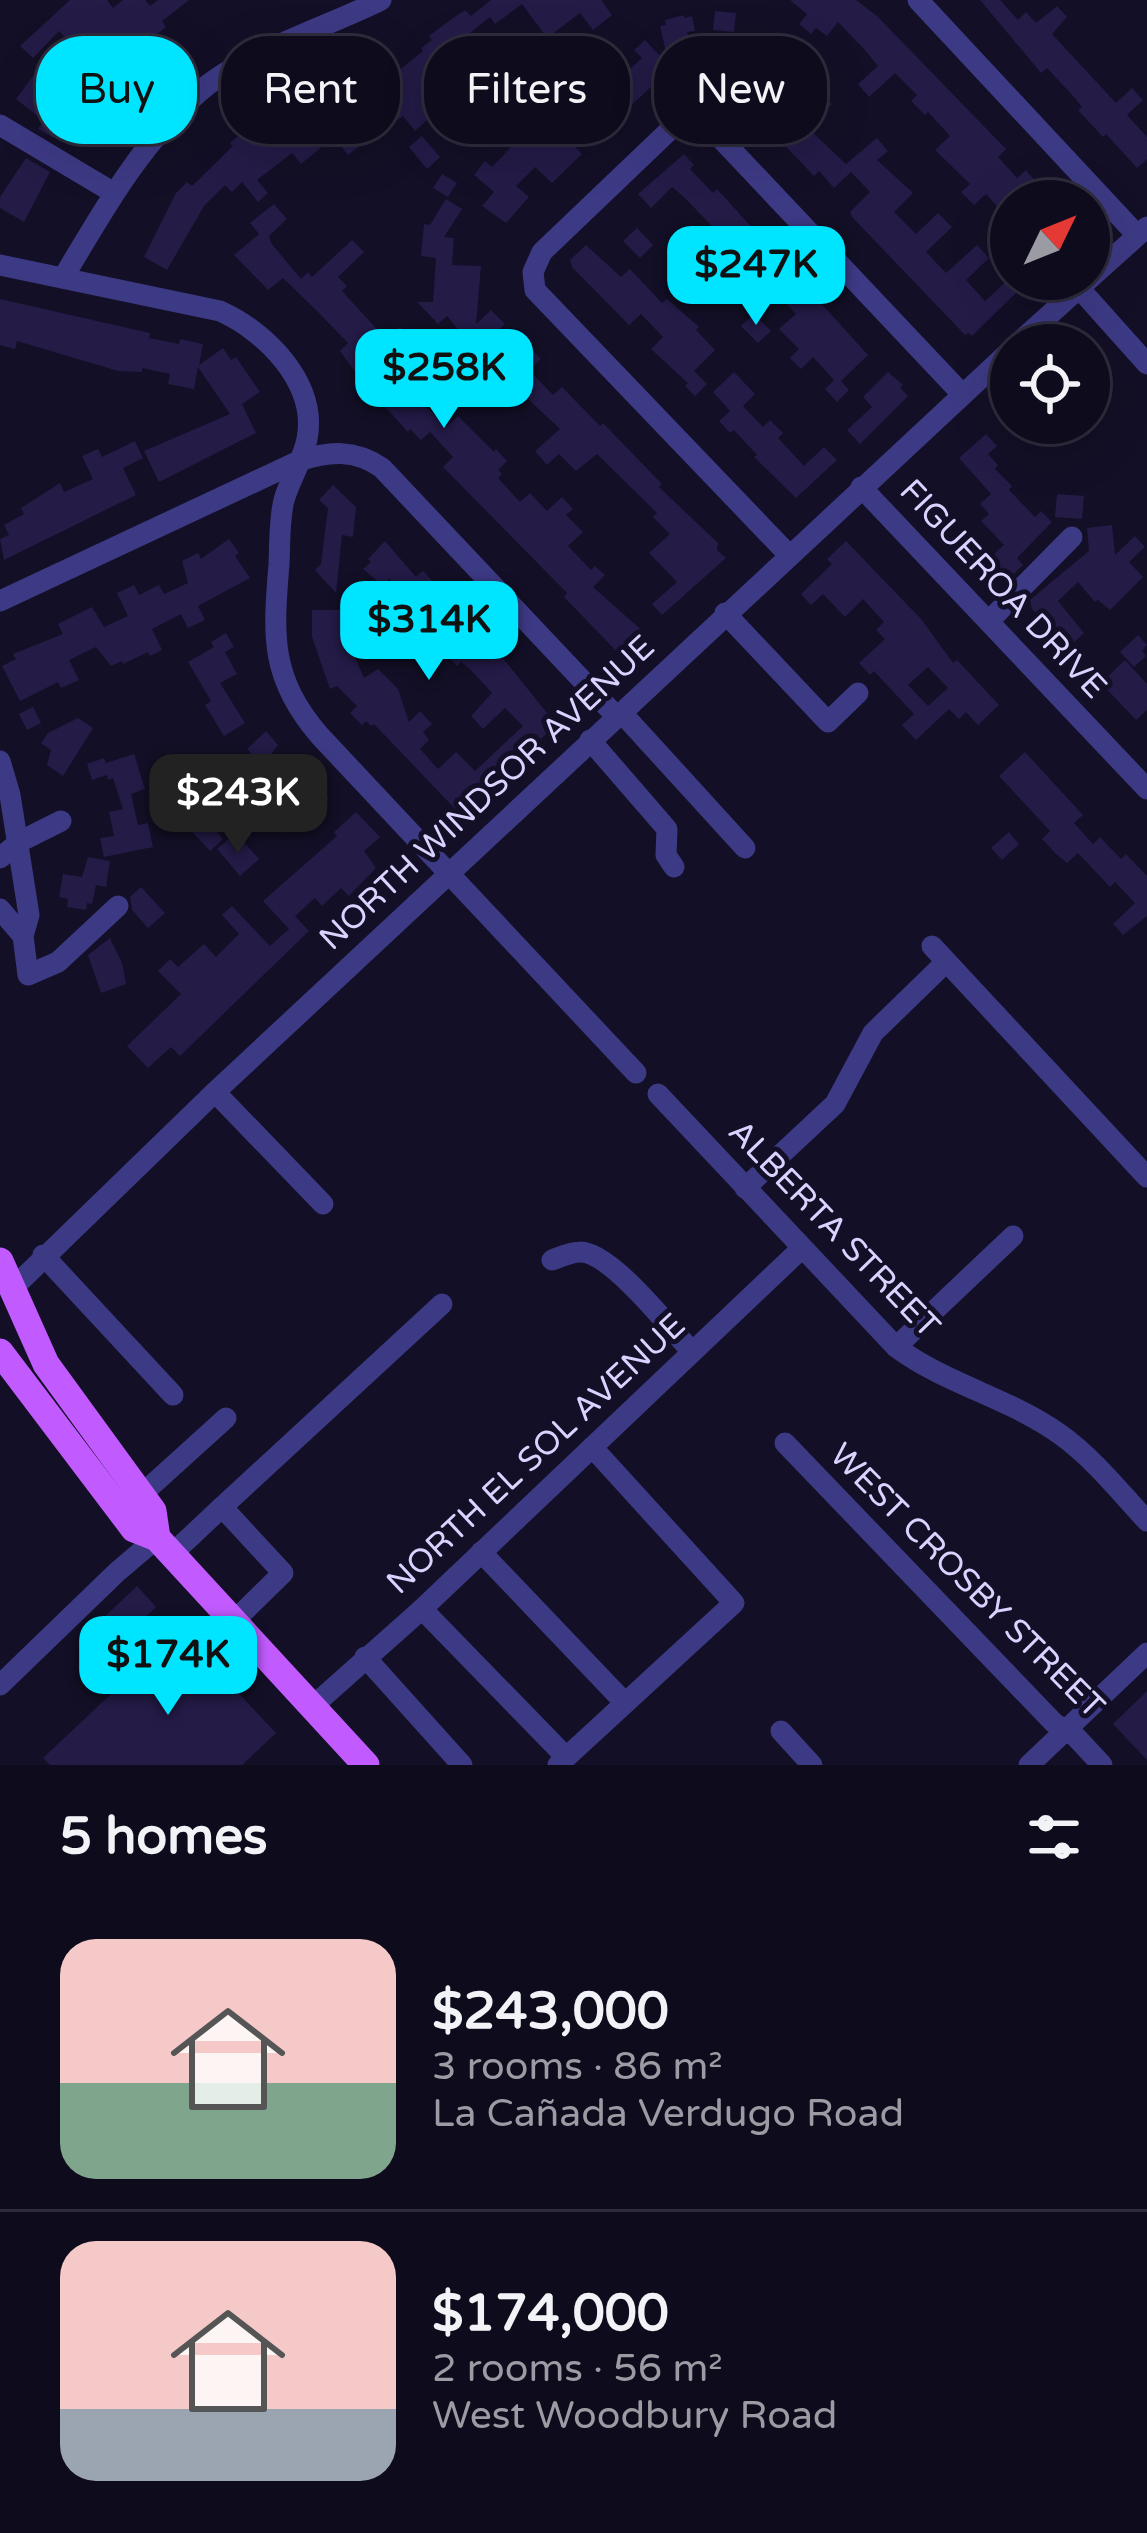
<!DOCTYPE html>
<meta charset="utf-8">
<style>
body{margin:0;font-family:"Varela Round",sans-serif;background:#171425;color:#f1f3f6;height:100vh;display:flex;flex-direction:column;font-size:45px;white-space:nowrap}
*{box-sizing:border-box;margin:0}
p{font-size:39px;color:#9b9ba3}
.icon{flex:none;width:66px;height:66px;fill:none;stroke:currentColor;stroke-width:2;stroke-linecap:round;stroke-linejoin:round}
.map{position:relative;height:1765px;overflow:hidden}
.sheet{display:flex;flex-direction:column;background:#0e0b1c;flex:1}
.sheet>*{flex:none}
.hud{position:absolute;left:36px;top:36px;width:1077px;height:108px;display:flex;gap:24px}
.needle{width:78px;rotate:47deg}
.fabs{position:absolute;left:990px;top:180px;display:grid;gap:24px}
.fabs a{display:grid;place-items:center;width:120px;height:120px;border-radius:50%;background:#0e0b1c;box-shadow:0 12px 48px #0002,0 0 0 3px #2e2b3b;font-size:60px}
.price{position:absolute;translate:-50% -102px;padding:0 27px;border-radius:24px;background:#00e5ff;color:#111;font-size:39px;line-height:78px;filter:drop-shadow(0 3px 6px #0008)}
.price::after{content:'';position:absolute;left:50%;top:72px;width:36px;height:27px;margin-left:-18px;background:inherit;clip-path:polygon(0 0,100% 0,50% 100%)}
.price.active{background:#222;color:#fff}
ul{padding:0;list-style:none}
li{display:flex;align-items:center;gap:36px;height:300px;padding:0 60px}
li+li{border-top:3px solid #2e2b3b}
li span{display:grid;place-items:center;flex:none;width:336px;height:240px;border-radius:36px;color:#555}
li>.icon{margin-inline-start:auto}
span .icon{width:144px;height:144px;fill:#fffc;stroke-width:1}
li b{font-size:51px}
h2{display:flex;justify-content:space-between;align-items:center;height:144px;padding:0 60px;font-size:51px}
.tag{padding:0 42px;border-radius:48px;background:#0e0b1c;box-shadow:0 12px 48px #0002,0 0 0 3px #2e2b3b;font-size:42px;line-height:108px}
.tag.active{background:#00e5ff;color:#111}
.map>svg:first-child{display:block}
</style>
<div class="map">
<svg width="1147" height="1765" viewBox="0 0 1147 1765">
<rect width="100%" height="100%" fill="#130f26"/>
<g fill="#241b47" fill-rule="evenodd">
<path d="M70,0H107L113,8L123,0H145L150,6L158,0H189L162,21L166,27L119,66L127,74L97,102L70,74L88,56L70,37L67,39L59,31L33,58L20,46Z"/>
<path d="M491,0H601L612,15L593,30L580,13L547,38L522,4L495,24L490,17L466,36L473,44L451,61L468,82L415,131L403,116L398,120L392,113L385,118L377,108L351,129L363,143L348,155L334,137L301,164L292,153L257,180L268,193L258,202L242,182L232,192L225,185L204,206L167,270L144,257L176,193L187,182L192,186L233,146L230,143L275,107L283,117L339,71L362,100L423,51L421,48L432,40L429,36L453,18L465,10L471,16Z"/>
<path d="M790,0H856L877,16L1006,149L998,157L1017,178L1026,170L1036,182L1033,185L1037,190L1025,201H1011V222L986,194L974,205L961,192L970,184L935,150L950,136L928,112L925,115L911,101L917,95L895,73L869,97L858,84L878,66L865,50L838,22L827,36L816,28L811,34L799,24L807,14Z"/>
<path d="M980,0H1000L1018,20L1026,12L1036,23L1057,6L1067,17L1052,34L1116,103L1132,88L1143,100L1127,115L1147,137V159L1137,168L1106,134L1103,137L1078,110L1082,107L1074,97L1047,68L1041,73Z"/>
<path d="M715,11L736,13L734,32L713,30Z"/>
<path d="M684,15L685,18L692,16L695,31L687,32L689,38L684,39L686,67L670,69L604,131L597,125L574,146L582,154L552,183L535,167L516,186L529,197L506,223L482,206L494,192L474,175L485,161L492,167L527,130L533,136L570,105L579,115L642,58L634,50L645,40L669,65L660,26L666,25L665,20Z"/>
<path d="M731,39L772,64L785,49L800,62L779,88L800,109L819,91L832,104L807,127L846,164L877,138L888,151L877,160L913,193L894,212L916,234L938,213L952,227L926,252L946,273L977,245L989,258L966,280L985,301L1011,277L1021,288L972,336L968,333L965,335L853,218L850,212L870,192L851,172L834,188L819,171L814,176L772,132L784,120L766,101L757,110L733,86L712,75Z"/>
<path d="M527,45L549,71L516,98L495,71Z"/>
<path d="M586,46L598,60L567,84L557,73Z"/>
<path d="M33,76L80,112L54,138L38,129L44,121L16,99Z"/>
<path d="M422,136L440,157L427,169L409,147Z"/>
<path d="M684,154L694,165L690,169L713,193L717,189L868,355L841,381L849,390L837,402L825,389L834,380L813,357L801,369L790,358L799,349L779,329L796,314L776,293L770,298L752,279L736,293L726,282L744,266L728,249L729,244L684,197L672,187L651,208L638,194Z"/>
<path d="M26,158L50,172L24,222L0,208V197Z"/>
<path d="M442,174L457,183L448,197L433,188Z"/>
<path d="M446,199L462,209L444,237L454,238L452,265L481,266L476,324L491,310L505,324L492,336L515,360L529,347L541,359L529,370L553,395L562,387L600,426L603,423L662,484L659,487L718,543L717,550L726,558L662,615L652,604L677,582L649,553L670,534L653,517L657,513L597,454L576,471L559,454L547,465L535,451L560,429L498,371L491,378L464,349L470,344L447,316L438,324L417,302H433L436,258L421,256L424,224L430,225Z"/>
<path d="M274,204L287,219L269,236L271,243L301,279L308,272L312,277L352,240L364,252L338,277L347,286L342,291L386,339L400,327L411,339L390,359L402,371L397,376L423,404L446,427L458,416L494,452L496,449L507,461L498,470L502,474L498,478L520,502L530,493L547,511L562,497L573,509L566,515L583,532L568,546L591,570L595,566L605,575L593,587L646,634L622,657L564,597L567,593L443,467L453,457L430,432L421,440L410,429L408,432L364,384L340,351L348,343L319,313L283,278L268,290L234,255L259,234L250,223Z"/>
<path d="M637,228L653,245L640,258L623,241Z"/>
<path d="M586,245L621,277L630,269L662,303L667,299L699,327L696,330L715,350L694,371L707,384L695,396L685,386L688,383L651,349L663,337L641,314L629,325L572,267L570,260Z"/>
<path d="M0,299L150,333L149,338L179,344L180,339L203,344L199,365L223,348L231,360L236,357L260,392L242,404L256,433L159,482L144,451L230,414L198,367L194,389L168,384L170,374L142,368V372L118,371L17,341L15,349L0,345Z"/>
<path d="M754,314L771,331L758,343L741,326Z"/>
<path d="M734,372L755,394L743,406L763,427L770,420L783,433L778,438L804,466L824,447L837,460L796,498L754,457L757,455L734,430L730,433L719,421L730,411L713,392Z"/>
<path d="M888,372L903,385L900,388L908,396L860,444L847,430L872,407L863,397Z"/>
<path d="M986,434L997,446L988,454L998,465L995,469L1012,486L1009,490L1035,517L1041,511L1052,522L1017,558L1023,565L1010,578L987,560L1004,545L981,521L989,514L980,504L991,494L959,458Z"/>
<path d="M135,441L143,458L123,468L136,495L4,560L0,539L9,535L4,525L24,514L21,508L60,483L64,492L93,479L82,456L98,449L102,457Z"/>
<path d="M333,485L356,507L353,537L342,535L336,593L315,570L321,564L328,508L319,500Z"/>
<path d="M1057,494L1084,496L1082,519L1055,517Z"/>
<path d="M1112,525L1115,555L1135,536L1145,547L1129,562L1143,577L1110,610L1098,600L1095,602L1078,582L1058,601L1084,633L1069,647L1032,609L1030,600L1089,551L1087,528Z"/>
<path d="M229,539L239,553L235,556L250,578L198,606L205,620L188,628L181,614L152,629L162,650L150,656L148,652L123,664L122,661L111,666L96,647L69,660L79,680L61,688L58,682L20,701L2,666L16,659L13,654L63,634L58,624L92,607L104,627L128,616L117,593L134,585L139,595L159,585L164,594L188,583L182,561L198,553L201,559Z"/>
<path d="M385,541L416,577L423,571L493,646L556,724L540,740L537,737L458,812L374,724L371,726L366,721L362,725L350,713L357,706L337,686L330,689L312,637V610H344L361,626L348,641L364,678L378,669L398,689L409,722L420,711L432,724L423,732L429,740L420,749L438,769L456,752L475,771L523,726L505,708L483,729L471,716L492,693L470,669L461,662L457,666L446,654L455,645L415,602L413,604L389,579L382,585L363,569L371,562L368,559Z"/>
<path d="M846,541L921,619L953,663L957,660L999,705L978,725L966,712L959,719L949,709L916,740L902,725L914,714L874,671L870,675L859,663L885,639L876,630L884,622L863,599L845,617L823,594L811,605L801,594L832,564L827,559ZM928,667L948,688L928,706L908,685Z"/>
<path d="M226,633L234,647L225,652L237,674L220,683L245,723L224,736L205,705L211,701L188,662L214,647L211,642Z"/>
<path d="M1138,635L1147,645L1142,651L1146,656L1134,667L1120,652Z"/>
<path d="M1125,660L1147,684V710L1136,720L1101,683Z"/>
<path d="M33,707L41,723L27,730L19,714Z"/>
<path d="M78,718L93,728L63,776L47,765L51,750L41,743L48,733Z"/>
<path d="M266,731L278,745L265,762L286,784L294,777L309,793L317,786L329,800L281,833L249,797H241L225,779L252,754L247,749Z"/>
<path d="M1025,752L1083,815L1074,823L1093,844L1100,837L1121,859L1126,854L1147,876V916L1123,935L1113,924L1135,903L1115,882L1110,887L1078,853L1067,863L1056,854L1042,839L1050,831L999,776Z"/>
<path d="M134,754L145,789L131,794L138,825L148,823L153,847L104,857L100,838L114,836L109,812L123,809L113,778L108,780L107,775L92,780L87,764L104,758L106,763Z"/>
<path d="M356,812L380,837L364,851L376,868L349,896L341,888L322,906L315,898L295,916L309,931L180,1056L171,1047L148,1068L127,1046L181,994L158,971L170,959L178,967L204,944L216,957L239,934L222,915L232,906L270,946L289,929L263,901L337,836L334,832Z"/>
<path d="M201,815L223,839L210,851L188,827Z"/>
<path d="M1009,832L1019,844L1002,860L991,848Z"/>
<path d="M231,837L238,845L243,841L259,859L240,876L217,849Z"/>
<path d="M88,857L110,861L106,887L96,885L92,904L87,903L86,910L67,907L68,899L59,897L63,874L82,877Z"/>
<path d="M141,887L165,913L148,928L132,910L130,897Z"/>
<path d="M110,938L122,963L126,984L101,993L88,955Z"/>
<path d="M137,1586L156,1607L98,1661L79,1641Z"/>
<path d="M179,1630L276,1733L242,1765H50L43,1758Z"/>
<path d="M1147,1691V1760L1113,1724Z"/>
</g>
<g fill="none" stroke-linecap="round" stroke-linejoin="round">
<g stroke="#3d3a85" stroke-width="21">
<path d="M918,0L1137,235"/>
<path d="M0,125L114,193"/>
<path d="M0,265L220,311C265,331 318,383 307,439C303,460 290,479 284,500C279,520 280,543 279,564C273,637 270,678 320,736L636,1073"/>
<path d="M63,278C103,211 140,144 199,92C243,53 327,27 381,0"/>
<path d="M1079,288L1147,364"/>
<path d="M1016,345L1147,227"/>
<path d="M861,487L1147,789"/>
<path d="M788,554L535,290L533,272L542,252L676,124L693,119L709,126L962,394"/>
<path d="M0,601L299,461C329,451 355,449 382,468L616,716"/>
<path d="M725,613L828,722L858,693"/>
<path d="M989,621L1072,537"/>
<path d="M621,712L745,848"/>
<path d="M590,740L667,829L666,855L674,867"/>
<path d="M0,761L10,795L29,915L23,936L28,975L58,962L118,906"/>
<path d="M0,858L19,842L61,821"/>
<path d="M0,909L23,936"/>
<path d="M932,946L1147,1177"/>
<path d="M215,1092L323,1204"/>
<path d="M658,1094L896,1347C947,1385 1010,1398 1061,1435C1094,1459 1120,1492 1147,1521"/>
<path d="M745,1188L835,1104L873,1033L945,963"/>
<path d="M43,1255L173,1395"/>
<path d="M552,1260C560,1257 571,1252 580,1252C610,1251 671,1329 692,1352"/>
<path d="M12,1289L215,1092L1011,350"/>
<path d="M896,1347L1013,1236"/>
<path d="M785,1443L1054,1723L1076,1737L1102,1765"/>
<path d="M141,1495L226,1418"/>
<path d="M222,1507L442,1304"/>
<path d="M481,1552L625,1703"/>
<path d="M172,1554L222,1507L283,1573L233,1622"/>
<path d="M422,1609L566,1757"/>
<path d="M365,1657L462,1765"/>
<path d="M0,1685L117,1572L157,1538"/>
<path d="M313,1706L422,1609L802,1248"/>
<path d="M781,1731L812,1765"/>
<path d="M558,1765L734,1603L592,1447"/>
<path d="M1029,1765L1147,1653"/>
</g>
<g stroke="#c25bff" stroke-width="27">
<path d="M0,1261L46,1364L153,1511L157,1538"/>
<path d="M0,1352L134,1529L157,1538L366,1765"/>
</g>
</g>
<g text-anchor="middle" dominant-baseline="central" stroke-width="10" stroke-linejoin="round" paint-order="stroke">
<g font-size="33" fill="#d9d4ff" stroke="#130f26">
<text transform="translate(1003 589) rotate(47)">FIGUEROA DRIVE</text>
<text transform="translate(487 793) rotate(-43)">NORTH WINDSOR AVENUE</text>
<text transform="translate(834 1229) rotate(46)">ALBERTA STREET</text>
<text transform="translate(536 1454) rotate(-43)">NORTH EL SOL AVENUE</text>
<text transform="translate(967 1581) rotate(45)">WEST CROSBY STREET</text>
</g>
</g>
</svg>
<div class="fabs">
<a><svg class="needle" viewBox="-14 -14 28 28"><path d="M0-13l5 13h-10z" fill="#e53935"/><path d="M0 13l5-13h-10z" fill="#9b9ba3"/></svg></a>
<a><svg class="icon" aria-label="locate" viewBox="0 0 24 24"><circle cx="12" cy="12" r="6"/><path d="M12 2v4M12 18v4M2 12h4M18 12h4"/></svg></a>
</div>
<b class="price" style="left:756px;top:328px">$247K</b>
<b class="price" style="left:444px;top:431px">$258K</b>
<b class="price" style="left:429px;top:683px">$314K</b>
<b class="price active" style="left:238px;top:856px">$243K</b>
<b class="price" style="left:168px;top:1718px">$174K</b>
<div class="hud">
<a class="tag active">Buy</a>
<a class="tag">Rent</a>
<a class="tag">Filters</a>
<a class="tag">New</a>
</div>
</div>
<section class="sheet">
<h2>5 homes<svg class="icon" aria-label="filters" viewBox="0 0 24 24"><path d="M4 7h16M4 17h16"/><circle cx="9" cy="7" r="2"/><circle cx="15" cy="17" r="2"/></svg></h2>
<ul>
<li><span style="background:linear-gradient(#f6c9c9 60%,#7fa58c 0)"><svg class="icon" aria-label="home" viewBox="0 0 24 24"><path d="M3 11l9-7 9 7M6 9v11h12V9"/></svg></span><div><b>$243,000</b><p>3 rooms · 86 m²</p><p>La Cañada Verdugo Road</p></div></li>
<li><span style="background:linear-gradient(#f6c9c9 70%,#9aa5b1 0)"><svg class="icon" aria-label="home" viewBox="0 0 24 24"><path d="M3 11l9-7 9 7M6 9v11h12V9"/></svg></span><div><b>$174,000</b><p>2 rooms · 56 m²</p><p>West Woodbury Road</p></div></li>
</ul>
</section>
